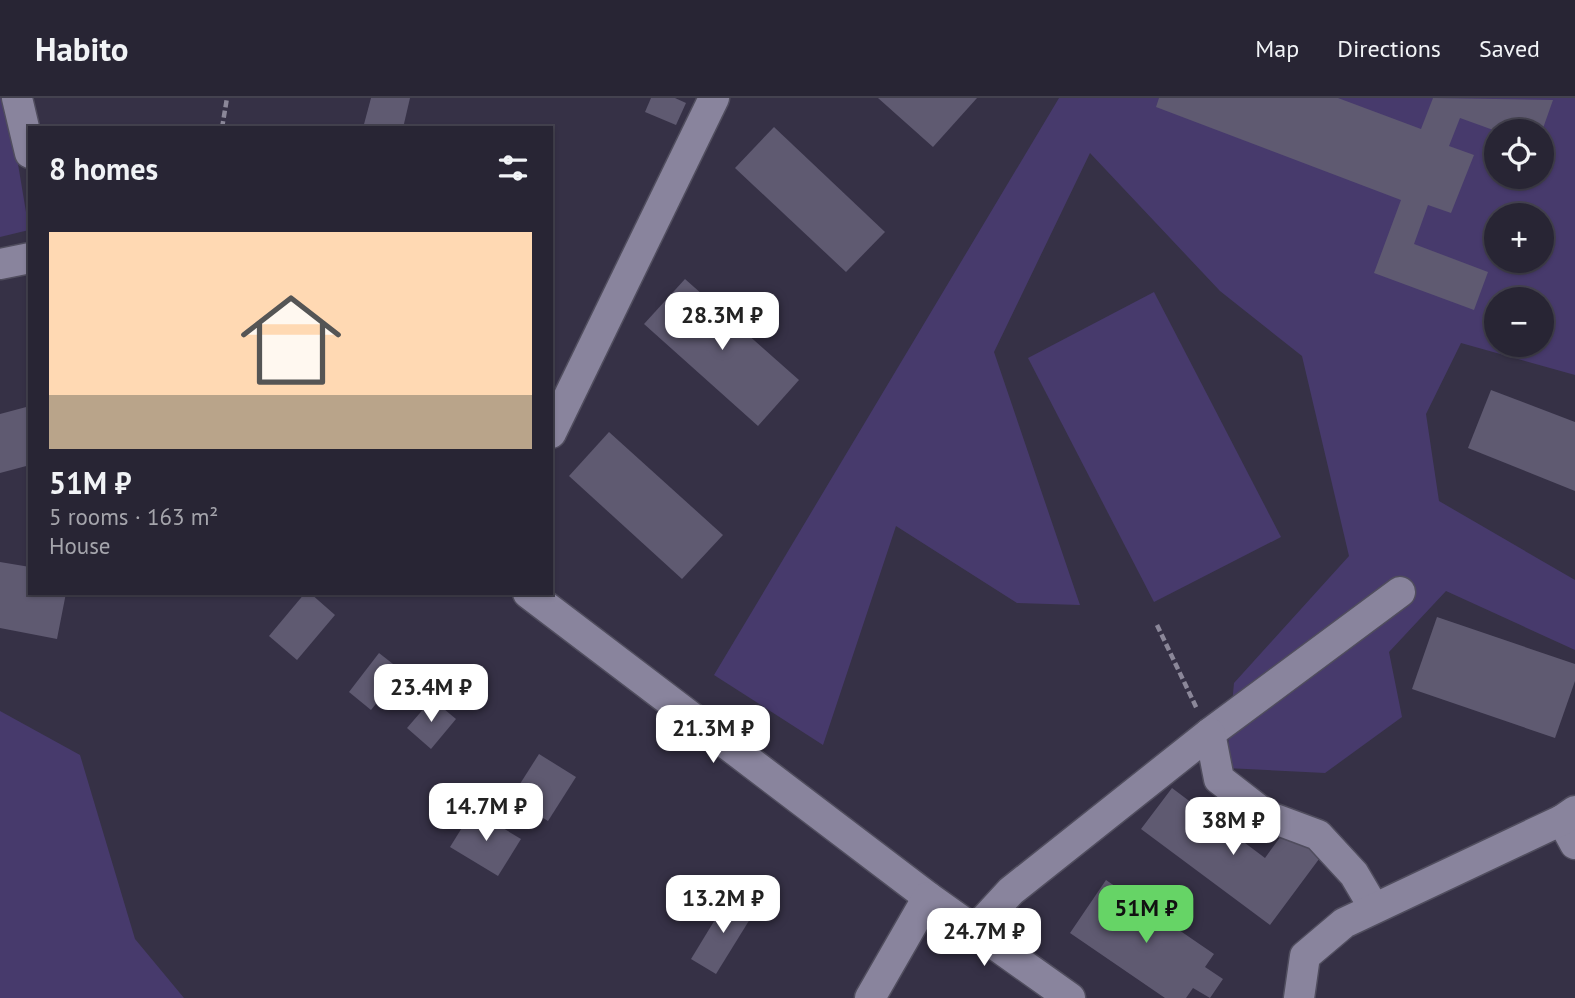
<!DOCTYPE html>
<meta charset="utf-8">
<style>
body{margin:0;font-family:"PT Sans",sans-serif;background:#302d3c;color:#f1f3f6;height:100vh;display:flex;flex-direction:column;font-size:26px;white-space:nowrap}
*{box-sizing:border-box;margin:0}
p{font-size:23px;color:#a5a5ac}
.icon{flex:none;width:38px;height:38px;fill:none;stroke:currentColor;stroke-width:2;stroke-linecap:round;stroke-linejoin:round}
.map{position:relative;flex:1;overflow:hidden}
.drawer{position:absolute;left:28px;top:28px;width:525px;height:469px;display:flex;flex-direction:column;background:#282534;border-radius:0px;box-shadow:0 2px 5px #0004,0 0 0 2px #44424f}
.drawer>*{flex:none}
.controls{position:absolute;left:1484px;top:21px;display:grid;gap:14px}
.controls a{display:grid;place-items:center;width:70px;height:70px;border-radius:50%;background:#282534;box-shadow:0 2px 5px #0004,0 0 0 2px #44424f;font-size:35px}
.price{position:absolute;translate:-50% -60px;padding:0 16px;border-radius:14px;background:#fff;color:#222;font-size:23px;line-height:46px;filter:drop-shadow(0 2px 4px #0008)}
.price::after{content:'';position:absolute;left:50%;top:42px;width:21px;height:16px;margin-left:-10px;background:inherit;clip-path:polygon(0 0,100% 0,50% 100%)}
.price.on{background:#66d466;color:#111}
ul{padding:0;list-style:none}
li{display:grid;align-content:center;gap:14px;height:371px;padding:0 21px}
li span{display:grid;place-items:center;height:217px;border-radius:0px;color:#555}
li>.icon{margin-inline-start:auto}
span .icon{width:126px;height:126px;fill:#fffc;stroke-width:1}
li b{font-size:30px}
h2{display:flex;justify-content:space-between;align-items:center;height:84px;padding:0 21px;font-size:30px}
header{display:flex;align-items:center;gap:42px;box-sizing:border-box;height:98px;padding:0 35px;background:#282534;border-bottom:2px solid #44424f}
header strong{font-size:33px}
nav{display:flex;gap:38px;margin-inline-start:auto;font-size:24px}
.map>svg:first-child{display:block}
</style>
<header>
<strong>Habito</strong>
<nav><a>Map</a><a>Directions</a><a>Saved</a></nav>
</header>
<div class="map">
<svg width="1575" height="900" viewBox="0 0 1575 900">
<rect width="100%" height="100%" fill="#363146"/>
<g fill="#473a6c" fill-rule="evenodd">
<path d="M0,0H7L29,132L0,139Z"/>
<path d="M1059,0H1575V277L1461,245L1426,316L1439,403L1575,482V552L1446,493L1389,554L1402,619L1325,675L1226,670L1234,585L1349,458L1302,258L1220,193L1090,55L994,254L1080,507L1017,505L896,428L823,647L714,577ZM1496,33H1542V79H1496ZM1496,117H1542V163H1496ZM1496,201H1542V247H1496Z"/>
<path d="M1154,194L1281,439L1154,504L1028,260Z"/>
<path d="M0,613L80,657L135,841L184,900H0Z"/>
</g>
<g fill="#5f5a71">
<path d="M371,0H410L403,30H363Z"/>
<path d="M651,0H675L686,5L676,27L645,14Z"/>
<path d="M878,0H977L933,49Z"/>
<path d="M1159,0H1338L1421,31L1433,0L1553,2L1542,33H1496L1460,20L1449,48L1474,57L1451,115L1428,107L1414,146L1488,174L1474,212L1374,175L1401,102L1156,9Z"/>
<path d="M774,29L885,134L846,174L735,70Z"/>
<path d="M685,181L799,282L758,328L644,226Z"/>
<path d="M1491,292L1575,324V393L1468,350Z"/>
<path d="M30,308V367L0,375V316Z"/>
<path d="M609,334L723,437L682,481L569,378Z"/>
<path d="M0,464L30,469V495H66L57,541L0,530Z"/>
<path d="M305,495H310L335,517L297,562L269,538Z"/>
<path d="M1437,519L1575,566V583L1555,640L1412,591Z"/>
<path d="M379,555L402,573L371,612L349,594Z"/>
<path d="M432,601L456,621L431,651L407,630Z"/>
<path d="M539,656L576,679L548,723L511,700Z"/>
<path d="M1172,690L1265,760L1286,731L1322,757L1270,827L1141,731Z"/>
<path d="M473,712L521,741L498,778L450,749Z"/>
<path d="M1106,782L1214,856L1205,869L1223,881L1210,900L1193,890L1186,900H1165L1070,835Z"/>
<path d="M730,797L755,813L716,876L691,861Z"/>
</g>
<g fill="none" stroke-linecap="round" stroke-linejoin="round">
<g stroke="#504d5e" stroke-width="33">
<g id="minor">
<path d="M17,0L30,55"/>
<path d="M0,166L30,160"/>
<path d="M551,335L714,0"/>
<path d="M528,495L928,799L1070,900"/>
<path d="M1210,635L1400,494"/>
<path d="M1562,722L1575,746"/>
<path d="M975,832L1011,793L1210,635L1219,681L1267,718L1318,737L1354,776L1374,810"/>
<path d="M870,900L928,799"/>
<path d="M1299,900L1305,858L1344,825L1562,722L1575,713"/>
</g>
</g>
<g stroke="#8b8799" stroke-width="4.5" stroke-dasharray="7 3.5" stroke-linecap="butt">
<path d="M222,30L227,0"/>
<path d="M1157,527L1197,611"/>
</g>
<use href="#minor" stroke="#89849d" stroke-width="30"/>
</g>
</svg>
<div class="controls">
<a><svg class="icon" aria-label="locate" viewBox="0 0 24 24"><circle cx="12" cy="12" r="6"/><path d="M12 2v4M12 18v4M2 12h4M18 12h4"/></svg></a>
<a>+</a>
<a>−</a>
</div>
<b class="price" style="left:722px;top:254px">28.3M ₽</b>
<b class="price" style="left:431px;top:626px">23.4M ₽</b>
<b class="price" style="left:713px;top:667px">21.3M ₽</b>
<b class="price" style="left:486px;top:745px">14.7M ₽</b>
<b class="price" style="left:1233px;top:759px">38M ₽</b>
<b class="price" style="left:723px;top:837px">13.2M ₽</b>
<b class="price on" style="left:1146px;top:847px">51M ₽</b>
<b class="price" style="left:984px;top:870px">24.7M ₽</b>
<section class="drawer">
<h2>8 homes<svg class="icon" aria-label="filters" viewBox="0 0 24 24"><path d="M4 7h16M4 17h16"/><circle cx="9" cy="7" r="2"/><circle cx="15" cy="17" r="2"/></svg></h2>
<ul>
<li><span style="background:linear-gradient(#ffd9b3 75%,#b9a48a 0)"><svg class="icon" aria-label="home" viewBox="0 0 24 24"><path d="M3 11l9-7 9 7M6 9v11h12V9"/></svg></span><div><b>51M ₽</b><p>5 rooms · 163 m²</p><p>House</p></div></li>
</ul>
</section>
</div>
